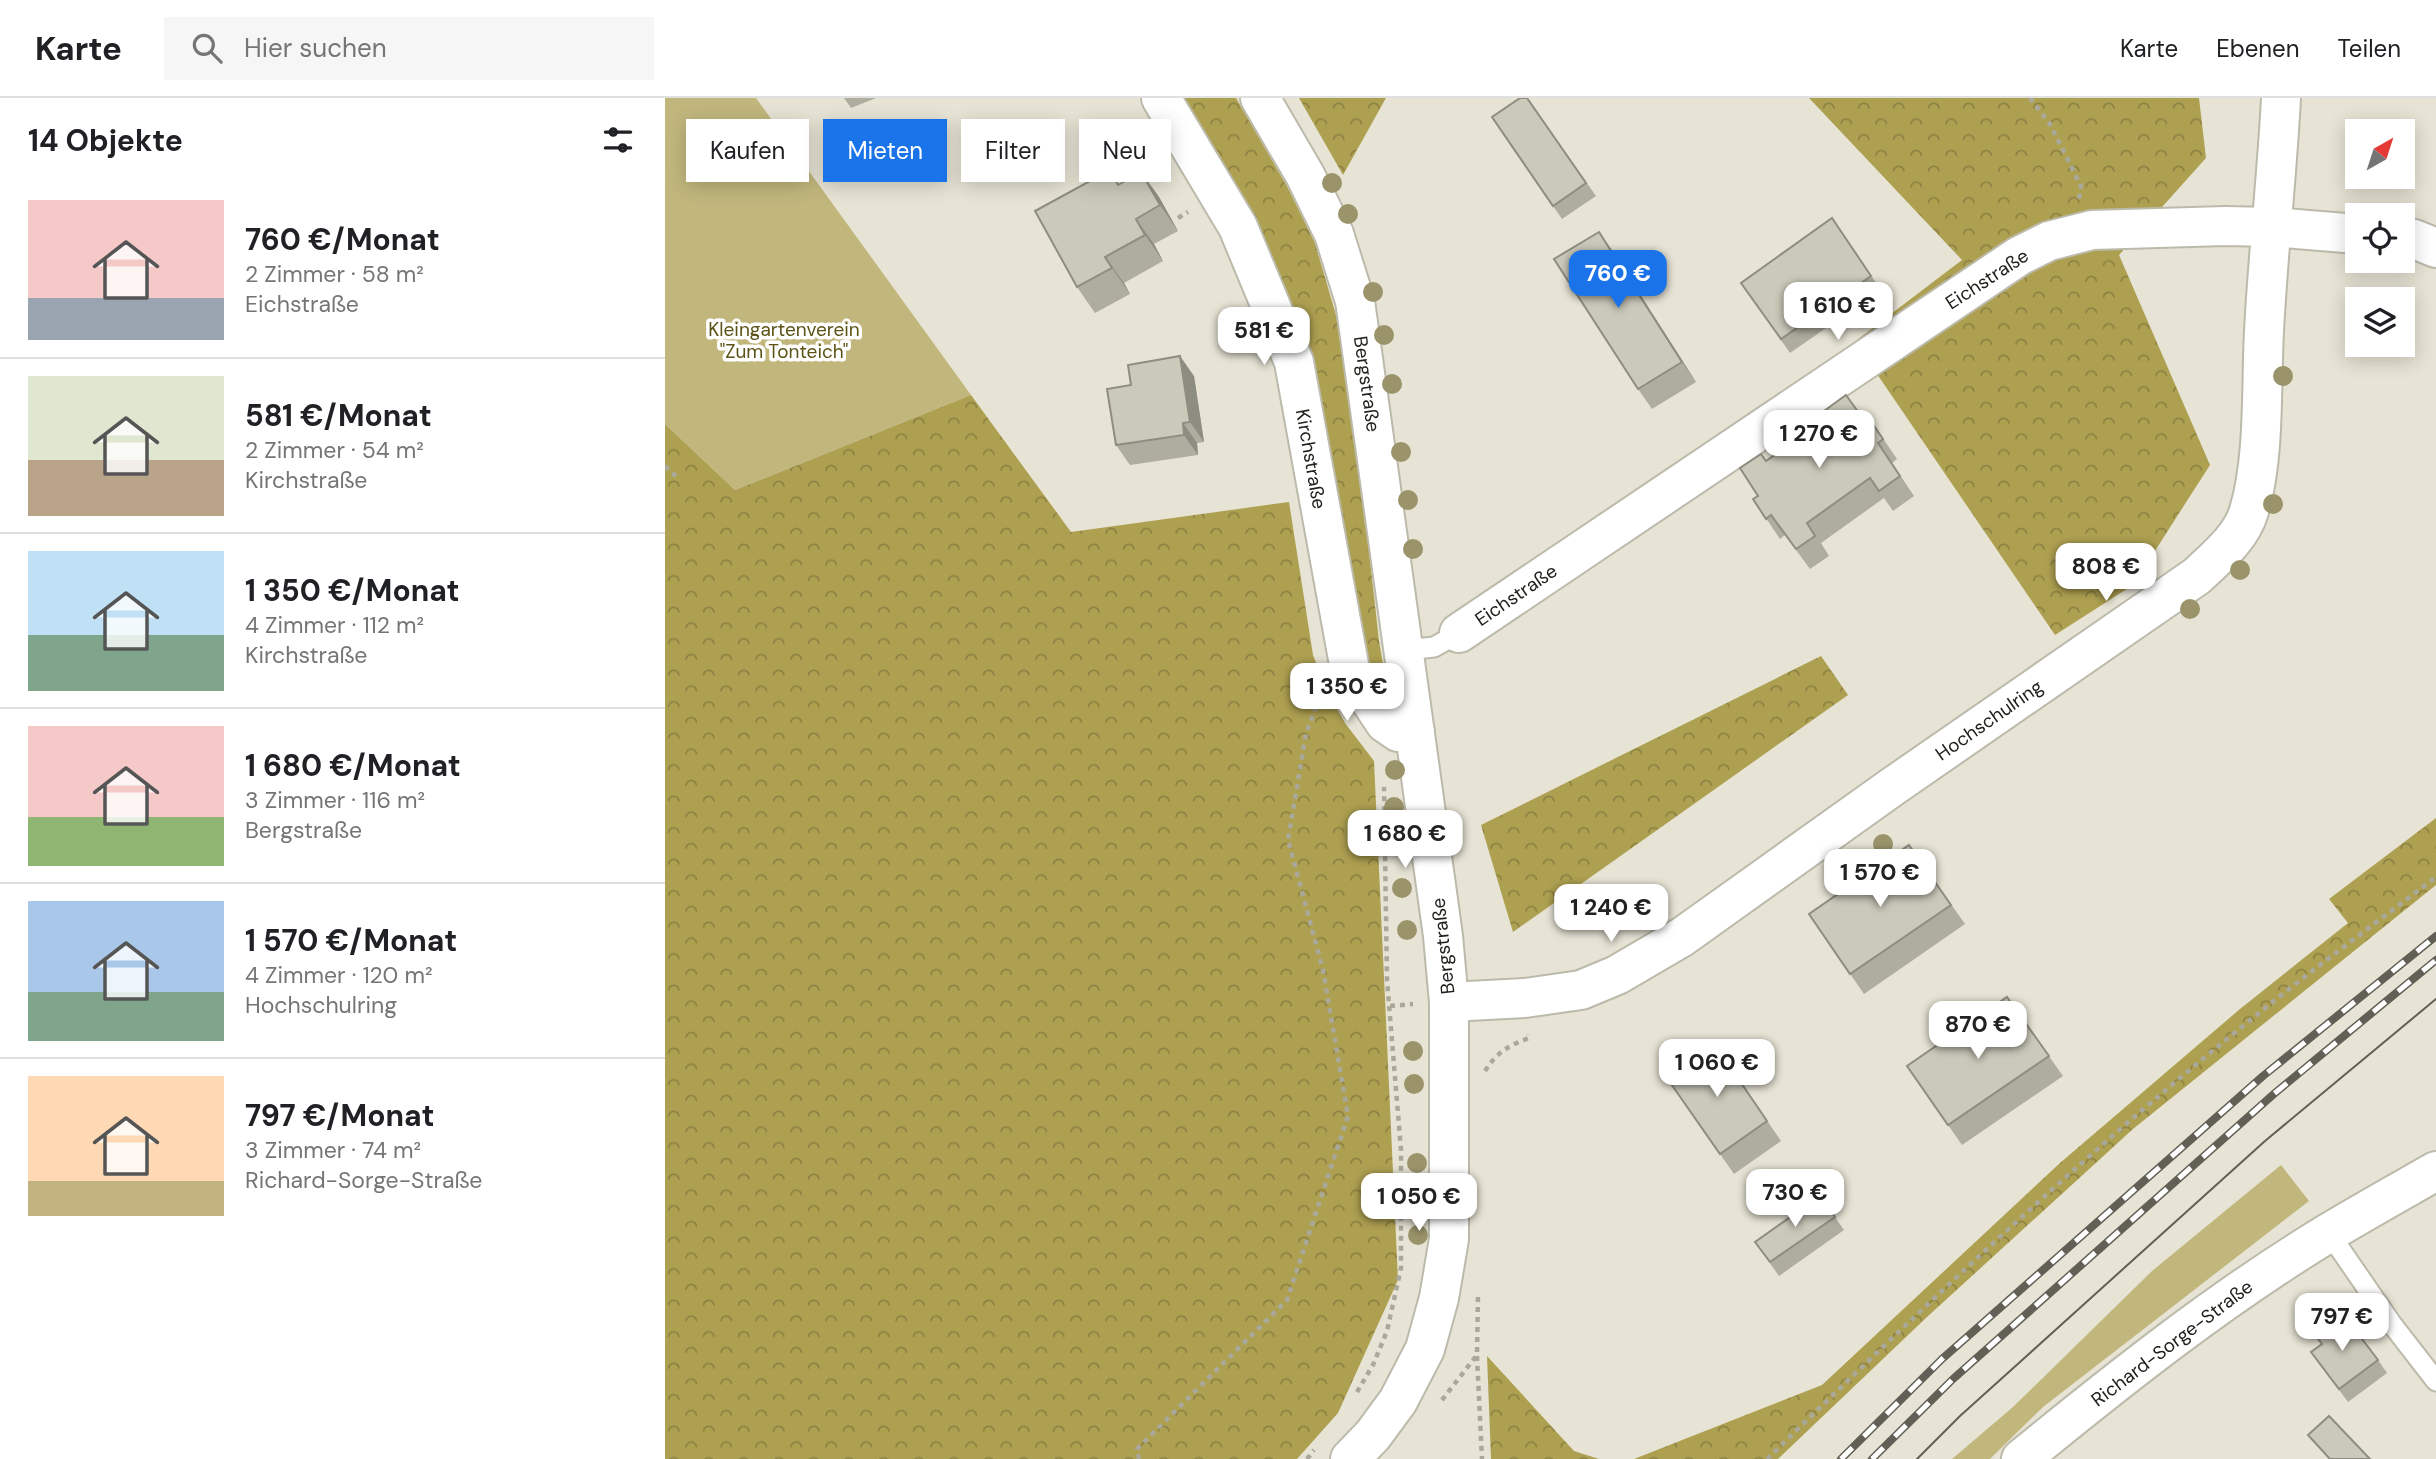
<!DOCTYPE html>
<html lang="de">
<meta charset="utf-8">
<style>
body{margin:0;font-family:"DM Sans",sans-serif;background:#f6f6f6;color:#202124;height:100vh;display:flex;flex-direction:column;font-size:26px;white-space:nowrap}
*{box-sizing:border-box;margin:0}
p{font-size:23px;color:#757577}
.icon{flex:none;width:38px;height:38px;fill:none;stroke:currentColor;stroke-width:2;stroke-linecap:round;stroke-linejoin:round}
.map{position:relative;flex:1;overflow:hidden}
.panel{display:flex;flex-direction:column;background:#fff;width:665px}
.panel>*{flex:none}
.guide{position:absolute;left:21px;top:21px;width:665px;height:63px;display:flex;gap:14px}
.needle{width:46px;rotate:39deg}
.fabs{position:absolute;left:1680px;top:21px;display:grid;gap:14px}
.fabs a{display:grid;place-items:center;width:70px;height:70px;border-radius:0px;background:#fff;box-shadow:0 4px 18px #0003;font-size:35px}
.price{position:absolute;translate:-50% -60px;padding:0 16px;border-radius:14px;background:#fff;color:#222;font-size:23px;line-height:46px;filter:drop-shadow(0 2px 4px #0008)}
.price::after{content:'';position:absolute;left:50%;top:42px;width:21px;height:16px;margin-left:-10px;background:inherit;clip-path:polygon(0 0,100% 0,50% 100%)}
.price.current{background:#1a73e8;color:#fff}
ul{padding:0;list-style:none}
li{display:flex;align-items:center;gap:21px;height:175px;padding:0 28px}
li+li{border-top:2px solid #e0e0e0}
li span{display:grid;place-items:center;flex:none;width:196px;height:140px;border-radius:0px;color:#555}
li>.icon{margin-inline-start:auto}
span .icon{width:84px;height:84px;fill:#fffc;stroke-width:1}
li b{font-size:30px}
h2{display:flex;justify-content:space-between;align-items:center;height:84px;padding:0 28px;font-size:30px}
.pill{padding:0 24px;border-radius:0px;background:#fff;box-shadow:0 4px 18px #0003;font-size:24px;line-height:63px}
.pill.current{background:#1a73e8;color:#fff}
header{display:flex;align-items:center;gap:42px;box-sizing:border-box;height:98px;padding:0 35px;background:#fff;border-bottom:2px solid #e0e0e0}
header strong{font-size:33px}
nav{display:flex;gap:38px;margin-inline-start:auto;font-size:24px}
.search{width:490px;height:63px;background:#f6f6f6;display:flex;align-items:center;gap:18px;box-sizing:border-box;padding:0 24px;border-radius:0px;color:#757577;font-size:26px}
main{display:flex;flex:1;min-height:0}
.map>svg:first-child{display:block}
</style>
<header>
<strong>Karte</strong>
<div class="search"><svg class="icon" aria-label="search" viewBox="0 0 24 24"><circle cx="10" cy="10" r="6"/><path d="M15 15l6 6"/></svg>Hier suchen</div>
<nav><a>Karte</a><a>Ebenen</a><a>Teilen</a></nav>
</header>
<main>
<section class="panel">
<h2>14 Objekte<svg class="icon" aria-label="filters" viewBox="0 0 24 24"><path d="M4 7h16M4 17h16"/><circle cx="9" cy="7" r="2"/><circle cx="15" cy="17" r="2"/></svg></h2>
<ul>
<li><span style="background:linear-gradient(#f6c9c9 70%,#9aa5b1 0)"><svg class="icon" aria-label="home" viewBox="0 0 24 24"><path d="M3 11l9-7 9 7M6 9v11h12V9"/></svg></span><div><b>760 €/Monat</b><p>2 Zimmer · 58 m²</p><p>Eichstraße</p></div></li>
<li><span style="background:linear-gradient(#dfe7d0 60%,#b9a48a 0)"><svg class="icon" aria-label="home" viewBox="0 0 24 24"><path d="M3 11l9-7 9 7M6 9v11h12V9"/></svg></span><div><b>581 €/Monat</b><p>2 Zimmer · 54 m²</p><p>Kirchstraße</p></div></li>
<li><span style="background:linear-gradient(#bfe0f5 60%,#7fa58c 0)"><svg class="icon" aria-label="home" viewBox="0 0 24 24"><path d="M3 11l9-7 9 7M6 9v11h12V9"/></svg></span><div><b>1 350 €/Monat</b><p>4 Zimmer · 112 m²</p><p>Kirchstraße</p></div></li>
<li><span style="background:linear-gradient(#f6c9c9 65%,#8fb573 0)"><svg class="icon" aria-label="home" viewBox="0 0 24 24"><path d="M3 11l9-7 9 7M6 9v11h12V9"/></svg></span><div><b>1 680 €/Monat</b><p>3 Zimmer · 116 m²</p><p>Bergstraße</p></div></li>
<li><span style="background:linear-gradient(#a9c7e8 65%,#7fa58c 0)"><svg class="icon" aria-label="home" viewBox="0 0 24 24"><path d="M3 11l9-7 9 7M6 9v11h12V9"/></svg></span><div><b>1 570 €/Monat</b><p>4 Zimmer · 120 m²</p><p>Hochschulring</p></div></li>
<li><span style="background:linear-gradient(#ffd9b3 75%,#c2b280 0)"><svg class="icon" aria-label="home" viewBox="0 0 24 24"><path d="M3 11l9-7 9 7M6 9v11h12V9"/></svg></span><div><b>797 €/Monat</b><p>3 Zimmer · 74 m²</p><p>Richard-Sorge-Straße</p></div></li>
</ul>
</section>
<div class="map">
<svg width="1771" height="1361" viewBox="0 0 1771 1361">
<defs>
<pattern id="forest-crowns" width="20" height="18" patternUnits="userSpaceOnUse" patternTransform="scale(1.75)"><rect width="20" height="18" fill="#aea051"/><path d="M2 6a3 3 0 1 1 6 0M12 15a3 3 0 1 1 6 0" fill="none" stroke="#8d8242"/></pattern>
</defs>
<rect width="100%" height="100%" fill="#e7e4d5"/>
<g fill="#c1b77d">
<path d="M0,0H91L306,297L70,392L0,326Z"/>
<path d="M1616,1067L1644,1103L1378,1309L1325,1361H1287L1348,1309L1487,1173Z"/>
</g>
<g fill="url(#forest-crowns)">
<path d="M511,0H571L622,88L650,145L682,255L714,543L725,606L691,569L656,358Z"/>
<path d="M634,0H721L678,77Z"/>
<path d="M1144,0H1534L1541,60L1454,157L1545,367L1468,487L1390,537L1212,276L1180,251L1297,162Z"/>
<path d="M306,297L406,434L624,404L648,557L665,599L680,625L709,663L733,1182L673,1315L632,1361H0V326L70,392Z"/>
<path d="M1156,558L1183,597L848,834L816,727Z"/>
<path d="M1771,720V787L1468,1031L1262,1219L1113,1361H969L1157,1287L1395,1065L1575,911L1683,825L1664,801Z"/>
<path d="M822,1258L909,1353L934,1361H826Z"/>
</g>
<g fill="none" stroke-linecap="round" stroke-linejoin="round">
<g stroke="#bcbaab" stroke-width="23">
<g id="lane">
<path d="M740,552L769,549L794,535"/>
<path d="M1664,1135L1726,1225L1771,1283"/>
</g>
</g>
<g stroke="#bcbaab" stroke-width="42">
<g id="street">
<path d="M496,0L573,129L629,264L685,572L720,625L733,634H750"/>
<path d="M1738,139L1749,141L1771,150"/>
<path d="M794,535L1354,158L1384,143L1427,132L1560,128L1608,129L1692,136"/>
</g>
</g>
<g stroke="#bcbaab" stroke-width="42">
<g id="secondary">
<path d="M595,0L640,77L669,136L690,203L778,838L784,904V1141L774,1200L760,1251L733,1303L708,1337L685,1361"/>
<path d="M784,904L860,900L916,892L952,877L1017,839L1227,689L1532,478C1552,459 1576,440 1584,413C1600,359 1596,289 1599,233C1603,155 1612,78 1616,0"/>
<path d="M1356,1361C1455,1280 1556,1200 1665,1134C1700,1113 1736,1093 1771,1073"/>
</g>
</g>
<g stroke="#aaa89b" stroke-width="4.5" stroke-dasharray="5 5" stroke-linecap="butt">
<path d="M1365,0L1385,26L1416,88L1414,101"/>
<path d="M513,120L523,114"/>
<path d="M0,368L12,379"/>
<path d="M725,908L748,906"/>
<path d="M820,973C832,954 843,948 864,940L863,936"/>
<path d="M812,1258L817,1361"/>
<path d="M692,1294L708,1267L722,1233L736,1170V1052L722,882L719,689"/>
<path d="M777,1302L812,1257L813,1197"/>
<path d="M474,1361L472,1351L622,1202L683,1018L658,872L623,742L641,636L657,592"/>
<path d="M642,1361L649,1352"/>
<path d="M1102,1361C1257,1210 1414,1060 1583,924C1644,874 1708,827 1771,779"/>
</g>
<use href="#lane" stroke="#fff" stroke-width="19"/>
<use href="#street" stroke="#fff" stroke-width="38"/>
<use href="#secondary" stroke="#fff" stroke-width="38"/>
<path stroke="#615f56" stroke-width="2" d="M1252,1361L1295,1318L1600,1043L1771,901"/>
<g stroke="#615f56" stroke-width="8">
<g id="rail">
<path d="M1176,1361L1277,1261L1598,978L1771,838"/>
<path d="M1207,1361L1288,1281L1610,995L1771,862"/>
</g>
</g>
<use href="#rail" stroke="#fff" stroke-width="5" stroke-dasharray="16" stroke-linecap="butt"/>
</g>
<g fill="#9b946b">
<circle cx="667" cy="85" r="10"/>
<circle cx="683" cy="116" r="10"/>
<circle cx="708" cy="194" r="10"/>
<circle cx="719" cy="237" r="10"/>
<circle cx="1618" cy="278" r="10"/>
<circle cx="727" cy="286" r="10"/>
<circle cx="736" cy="354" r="10"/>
<circle cx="743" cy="402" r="10"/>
<circle cx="1608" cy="406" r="10"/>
<circle cx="748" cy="451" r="10"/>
<circle cx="1575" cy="472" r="10"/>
<circle cx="1525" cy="511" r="10"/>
<circle cx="730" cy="672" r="10"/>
<circle cx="729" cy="709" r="10"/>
<circle cx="1218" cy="746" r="10"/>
<circle cx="735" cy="749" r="10"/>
<circle cx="1178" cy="779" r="10"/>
<circle cx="737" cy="790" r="10"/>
<circle cx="742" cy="832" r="10"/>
<circle cx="748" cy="953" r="10"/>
<circle cx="749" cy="986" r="10"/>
<circle cx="752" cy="1065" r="10"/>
<circle cx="754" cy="1098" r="10"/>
<circle cx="753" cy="1137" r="10"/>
<circle cx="1698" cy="1217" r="10"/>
</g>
<g fill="#afada0">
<path d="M179,0H211L186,10Z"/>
<path d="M862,0L931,98L897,121L827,19Z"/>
<path d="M445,72L454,86L476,74L494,99L513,133L489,146L498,163L459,185L465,196L430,215L412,189Z"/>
<path d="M1167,120L1216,192L1125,255L1076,185Z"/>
<path d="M934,134L1031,284L987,311L973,291Z"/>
<path d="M529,278L539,344L532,345L533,357L465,367L451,347Z"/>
<path d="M1199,322L1217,339L1232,361L1227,365L1249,398L1228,413L1219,400L1156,445L1164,458L1145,471L1120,437L1115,441L1088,401L1093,398L1101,363Z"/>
<path d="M1244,747L1300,826L1199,896L1144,816Z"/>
<path d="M1342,899L1398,978L1297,1047L1242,968Z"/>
<path d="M1049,945L1116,1043L1069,1076L1002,980Z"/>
<path d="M1155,1098L1179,1132L1114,1178L1090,1144Z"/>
<path d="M1675,1232L1713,1262L1722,1275L1683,1304L1646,1254L1656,1246L1649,1236Z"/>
<path d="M1643,1337L1705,1361H1664Z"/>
</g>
<g fill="#8e8d82">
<path d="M476,74L494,99L513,133L495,107Z"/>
<path d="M471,121L489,146L498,163L480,137Z"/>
<path d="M934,134L948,154L1031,284L1017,264Z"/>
<path d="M440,159L459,185L465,196L447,170Z"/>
<path d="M515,258L529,278L539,344L525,324Z"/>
<path d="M518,325L532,345L533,357L519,337Z"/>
</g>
<g fill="#cbc9ba" stroke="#8e8d82" stroke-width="2">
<path d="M855,0H862L921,85L888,108L827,19Z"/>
<path d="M445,72L453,87L476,74L495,107L471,121L480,137L440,159L447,170L412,189L370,113Z"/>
<path d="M1167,120L1206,178L1116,241L1076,185Z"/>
<path d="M934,134L1017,264L973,291L889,161Z"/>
<path d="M515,258L525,324L518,325L519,337L451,347L442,291L466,287L463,267Z"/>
<path d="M1181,297L1199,322L1203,319L1218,341L1213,345L1235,378L1214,393L1205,380L1142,425L1150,438L1131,451L1106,417L1101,421L1088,401L1093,398L1075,370L1096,356L1101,363L1163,320L1159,313Z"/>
<path d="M1244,747L1286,807L1185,876L1144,816Z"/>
<path d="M1342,899L1384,958L1283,1027L1242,968Z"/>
<path d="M1049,945L1102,1023L1055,1056L1002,980Z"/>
<path d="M1155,1098L1170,1119L1105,1164L1090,1144Z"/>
<path d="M1667,1222L1675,1232L1685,1225L1713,1262L1674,1291L1646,1254L1657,1246L1649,1236Z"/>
<path d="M1664,1318L1705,1361H1665L1643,1337Z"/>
</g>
<g text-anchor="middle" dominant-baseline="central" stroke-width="7" stroke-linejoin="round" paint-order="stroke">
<g font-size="19" fill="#22211b" stroke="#fff">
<text transform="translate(1322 181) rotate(-33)">Eichstraße</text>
<text transform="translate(702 286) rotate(82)">Bergstraße</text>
<text transform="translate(646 361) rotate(80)">Kirchstraße</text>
<text transform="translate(851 497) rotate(-34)">Eichstraße</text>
<text transform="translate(1324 622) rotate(-35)">Hochschulring</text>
<text transform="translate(778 848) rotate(-96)">Bergstraße</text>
<text transform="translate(1507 1245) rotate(-37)">Richard-Sorge-Straße</text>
</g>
<g font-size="19" fill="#5c5215" stroke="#fff">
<text x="119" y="231">Kleingartenverein<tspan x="119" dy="22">"Zum Tonteich"</tspan></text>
</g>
</g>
</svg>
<div class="fabs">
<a><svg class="needle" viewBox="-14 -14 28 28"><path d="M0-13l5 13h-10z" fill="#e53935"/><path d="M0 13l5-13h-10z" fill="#757577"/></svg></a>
<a><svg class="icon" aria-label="locate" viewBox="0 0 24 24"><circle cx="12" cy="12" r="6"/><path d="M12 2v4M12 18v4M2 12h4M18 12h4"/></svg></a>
<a><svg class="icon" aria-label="layers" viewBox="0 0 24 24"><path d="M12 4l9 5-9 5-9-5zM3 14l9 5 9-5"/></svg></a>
</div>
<b class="price current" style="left:953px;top:212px">760 €</b>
<b class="price" style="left:1173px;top:244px">1 610 €</b>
<b class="price" style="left:599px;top:269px">581 €</b>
<b class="price" style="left:1154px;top:372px">1 270 €</b>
<b class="price" style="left:1441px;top:505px">808 €</b>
<b class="price" style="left:682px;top:625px">1 350 €</b>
<b class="price" style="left:740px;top:772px">1 680 €</b>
<b class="price" style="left:1215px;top:811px">1 570 €</b>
<b class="price" style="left:946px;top:846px">1 240 €</b>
<b class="price" style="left:1313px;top:963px">870 €</b>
<b class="price" style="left:1052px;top:1001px">1 060 €</b>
<b class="price" style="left:1130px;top:1131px">730 €</b>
<b class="price" style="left:754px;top:1135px">1 050 €</b>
<b class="price" style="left:1677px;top:1255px">797 €</b>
<div class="guide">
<a class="pill">Kaufen</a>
<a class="pill current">Mieten</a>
<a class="pill">Filter</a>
<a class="pill">Neu</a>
</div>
</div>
</main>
